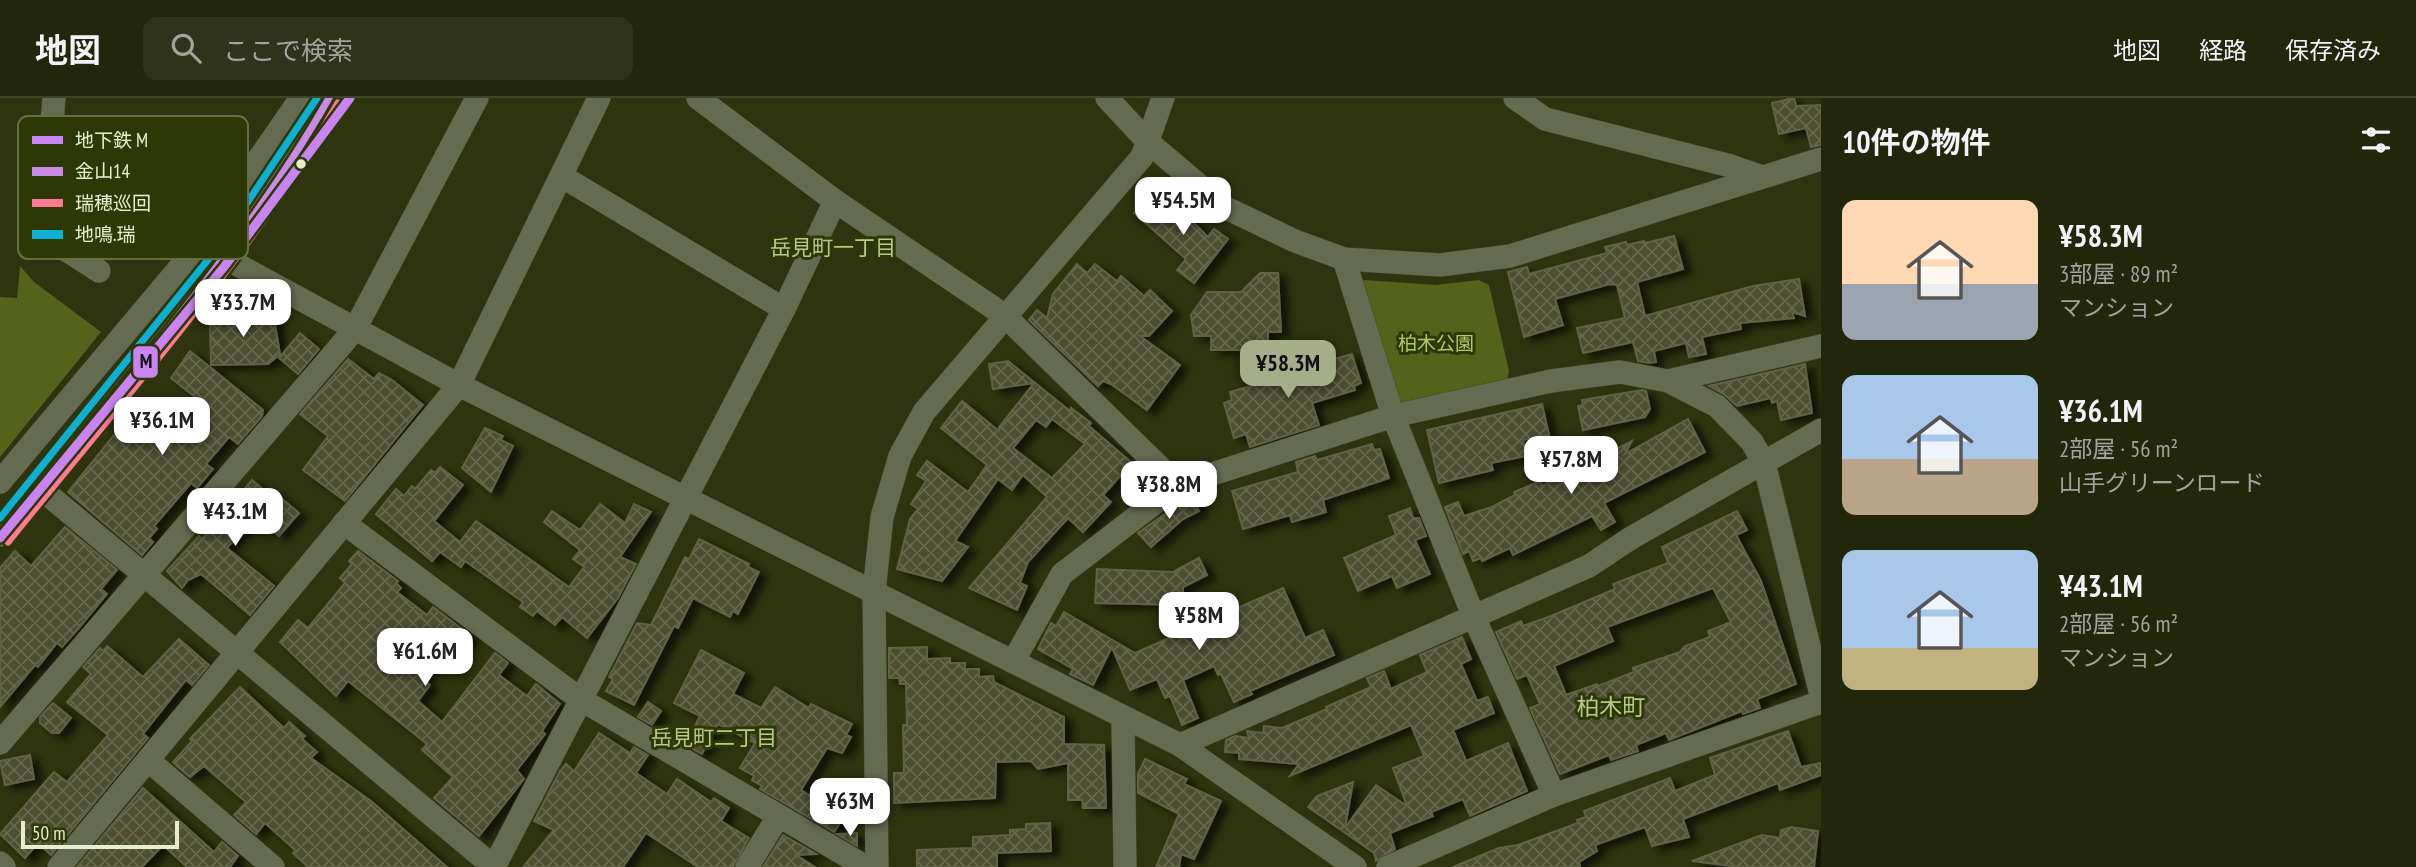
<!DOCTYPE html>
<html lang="ja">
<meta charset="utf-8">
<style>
body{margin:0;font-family:"PT Sans Narrow","Noto Sans JP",sans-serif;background:#2e3319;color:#f1f3f6;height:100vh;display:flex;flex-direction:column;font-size:26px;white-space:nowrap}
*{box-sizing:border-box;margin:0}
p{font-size:23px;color:#a2a59d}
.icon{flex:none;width:38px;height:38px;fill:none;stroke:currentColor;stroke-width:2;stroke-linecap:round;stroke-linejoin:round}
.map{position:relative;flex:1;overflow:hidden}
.panel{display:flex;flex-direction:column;background:#22270b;width:595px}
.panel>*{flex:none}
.scale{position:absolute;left:21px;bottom:18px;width:158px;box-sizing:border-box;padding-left:7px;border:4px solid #e5eece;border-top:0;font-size:19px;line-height:24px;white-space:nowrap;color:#e5eece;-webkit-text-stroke:5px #2e3807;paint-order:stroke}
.price{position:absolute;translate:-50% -60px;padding:0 16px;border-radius:14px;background:#fff;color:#222;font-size:23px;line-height:46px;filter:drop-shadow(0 2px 4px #0008)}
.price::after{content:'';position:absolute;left:50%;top:42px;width:21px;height:16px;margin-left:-10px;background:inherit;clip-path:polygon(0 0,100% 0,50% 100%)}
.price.current{background:#a5ad8b;color:#111}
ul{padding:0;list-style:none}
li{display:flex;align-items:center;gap:21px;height:175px;padding:0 21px}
li span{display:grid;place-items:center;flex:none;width:196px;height:140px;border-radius:14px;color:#555}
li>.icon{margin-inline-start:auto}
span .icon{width:84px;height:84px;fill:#fffc;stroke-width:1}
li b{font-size:30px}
h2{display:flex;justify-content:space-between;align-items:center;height:84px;padding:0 21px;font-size:30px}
header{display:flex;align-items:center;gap:42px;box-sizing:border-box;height:98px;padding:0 35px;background:#22270b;border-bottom:2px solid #3f442c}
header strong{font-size:33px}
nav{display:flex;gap:38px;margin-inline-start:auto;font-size:24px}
.search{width:490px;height:63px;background:#2e3319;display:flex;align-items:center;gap:18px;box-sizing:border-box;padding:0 24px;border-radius:14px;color:#a2a59d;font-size:26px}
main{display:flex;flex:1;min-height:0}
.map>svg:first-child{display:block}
</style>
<header>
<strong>地図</strong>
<div class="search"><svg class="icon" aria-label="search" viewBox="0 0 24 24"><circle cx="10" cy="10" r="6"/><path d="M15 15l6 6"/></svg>ここで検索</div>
<nav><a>地図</a><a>経路</a><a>保存済み</a></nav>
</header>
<main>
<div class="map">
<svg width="1821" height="769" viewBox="0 0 1821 769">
<defs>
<pattern id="building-cross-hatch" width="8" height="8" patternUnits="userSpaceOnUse" patternTransform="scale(1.75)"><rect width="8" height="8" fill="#4d4e31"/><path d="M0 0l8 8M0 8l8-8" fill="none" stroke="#66684e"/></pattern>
<filter id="shadow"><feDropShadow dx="8" dy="4.5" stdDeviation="3.5" flood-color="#0009"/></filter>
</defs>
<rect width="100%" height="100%" fill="#2d340f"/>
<g fill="#546319">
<path d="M20,168L34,184L101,234L0,359V199L17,200Z"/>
<path d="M1364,182L1436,187L1479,182L1489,187L1509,273L1506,287L1405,310L1393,302L1356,187Z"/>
</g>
<g fill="url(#building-cross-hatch)" stroke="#606244" stroke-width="2" fill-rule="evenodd" filter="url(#shadow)">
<path d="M1794,0L1796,8L1821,7V47L1811,49L1806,30L1779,36L1772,5Z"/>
<path d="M1147,102L1155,109H1178L1208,139L1214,131L1228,141L1194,185L1177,172L1186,161L1134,115Z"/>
<path d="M1674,138L1683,171L1637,184L1645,218L1753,188L1799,181L1805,218L1792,214L1794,220L1740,225L1741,231L1702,239L1706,256L1689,259L1686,245L1654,253L1656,264L1650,265L1638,263L1633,244L1583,255L1577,230L1625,220L1617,187L1610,186L1555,201L1563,227L1524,239L1508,174L1527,169L1529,176L1607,155L1605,149L1626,144L1627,147L1644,143L1645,145Z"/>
<path d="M1077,166L1087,175L1095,166L1117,183L1121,178L1144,198L1150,192L1172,213L1149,238H1140L1180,267L1147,312L1111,286L1103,283L1098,288L1029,222L1037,212L1047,220L1053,196Z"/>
<path d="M1260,175H1278L1281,234H1268V252H1211V238H1194L1191,217L1207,194H1241Z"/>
<path d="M250,210L251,217H264L274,221L280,256L268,266L211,267L210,226L227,211Z"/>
<path d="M300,235L319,251L298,276L279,260Z"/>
<path d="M190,253L263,312L262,318L238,346L229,339L206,366L213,371L197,390L191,385L154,428L157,431L149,440L153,444L142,457L68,394L131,316L134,318L142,310L182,344L210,311L171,280Z"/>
<path d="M1352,256L1361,285L1354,288L1355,292L1312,305L1319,327L1250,349L1246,336L1234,340L1224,305L1232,302L1230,294L1251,288L1250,285Z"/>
<path d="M348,261L374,281L379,275L392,282L423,307L345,403L303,372L328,338L300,316Z"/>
<path d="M1008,263L1070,313L1071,310L1091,325L1089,328L1132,365L1103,397L1111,404L1083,434L1068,420L1028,464L1020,485L1027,488L1017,512L969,490L1047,399L1023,377L1012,392L998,381L955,443L968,449L942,483L897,471L910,421L918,411L911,406L926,383L917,377L927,363L968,394L987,367L941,330L962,303L999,333V329L1034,285L993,291L989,266ZM1052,321L1085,346L1052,380L1013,350L1036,322L1046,329Z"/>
<path d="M1805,266L1812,315L1781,322L1777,303L1772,305L1771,300L1737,308L1724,296L1709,288Z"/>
<path d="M1642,292L1646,293L1650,311L1645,319L1583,332L1578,308L1583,307L1582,302Z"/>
<path d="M1542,306L1549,337L1523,342L1526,358L1491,365L1493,372L1439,385L1427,332Z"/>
<path d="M1688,321L1705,354L1604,405L1615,424L1601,432L1592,418L1513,457L1510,450L1482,463L1481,460L1473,463L1469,453L1463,456L1445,409L1458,404L1464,418L1492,409L1515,397L1514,394L1540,383L1542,388L1632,343L1625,356Z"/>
<path d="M485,330L503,338L501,342L513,348L491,394L462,370Z"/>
<path d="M1372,346L1374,352L1380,351L1389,380L1323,402L1326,414L1292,424L1290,417L1243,431L1232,393L1298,374L1296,364L1315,358L1317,362Z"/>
<path d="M440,369L463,387L434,423L460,444L476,423L569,489L584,469L573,461L580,452L544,424L552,413L580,432L600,406L625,425L634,406L651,414L620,459L636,466L618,500L587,540L562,519L555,527L537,513L533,518L520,509L523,504L465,463L461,469L440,454L432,463L376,416L396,391L404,398L412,388L415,391L431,372L435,375Z"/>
<path d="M252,382L271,398L274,394L299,415L279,438L255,418L227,450L274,488L250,517L201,476L188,482L182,490L167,473L199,438L202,441Z"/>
<path d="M1192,397L1199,413L1183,421L1151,449L1138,435Z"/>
<path d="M1410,410L1413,420H1419L1426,438L1415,442L1430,476L1397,490L1392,478L1358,493L1344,460L1396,437L1389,418Z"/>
<path d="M1737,413L1747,432L1736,437L1761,483L1796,586L1757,601L1760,610L1743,616L1742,613L1669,642L1666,635L1636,647L1638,653L1611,662L1609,657L1560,676L1530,610L1540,606L1527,577L1517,581L1496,534L1521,523L1523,528L1551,518L1615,491L1613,486L1668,465L1662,449ZM1713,490L1731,524L1708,533L1710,539L1685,548L1680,554L1633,570L1634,574L1598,588L1597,586L1566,597L1554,568L1613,543L1607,529Z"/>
<path d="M65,429L117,472L101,491L107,496L78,531L62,549L57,545L38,569L35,567L0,609V470L15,453L31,468Z"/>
<path d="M699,441L749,466L748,469L759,474L738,516L733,513L730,519L693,500L678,530L674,528L634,607L606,593L613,581L609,579L637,525L651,527L685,459L689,461Z"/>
<path d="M358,453L398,483L396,485L401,490L397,494L427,517L433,509L471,538L452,561L441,553L422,580L430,587L418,603L442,624L495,555L508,565L499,577L527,598L536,586L560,606L542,633L545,636L517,672L524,681L479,738L434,700L453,679L422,652L427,646L348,583L336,598L280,544L298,522L308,530L345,485L340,480L352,466L349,463Z"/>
<path d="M1199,460L1207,477L1183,489V507L1095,505L1097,471L1173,474Z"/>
<path d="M1283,490L1305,540L1323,532L1334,557L1250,593L1252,596L1234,604L1221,576L1218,577L1214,568L1183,582L1198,620L1182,627L1170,598L1165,600L1157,581L1130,592L1112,549L1093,587L1070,576L1073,571L1038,551L1051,525L1056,528L1064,514L1135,555Z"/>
<path d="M1462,539L1471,561L1461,566L1477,603L1488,599L1494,615L1453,632L1466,663L1508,645L1527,693L1470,718L1463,701L1431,714L1433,718L1390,735L1395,751L1376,763L1374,755L1308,709L1317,698L1353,684L1345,730L1376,687L1407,708L1393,670L1424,658L1411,627L1290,678L1299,666L1239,661V655L1225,654L1226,642L1235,638L1249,640L1247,633L1263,635L1264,628L1282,630L1327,611L1326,609L1371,589L1367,580L1384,573L1391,591L1427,574L1420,557Z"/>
<path d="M179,541L209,567L192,587L186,582L143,636L148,640L51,757L38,745L25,760L0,736L54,674L67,684L108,637L67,604L91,576L83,569L100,550L103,553L107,548L143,579Z"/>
<path d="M927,549V561L950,560V565H965V571H979V579L993,578L994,584L1064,619V646L1104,647L1106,710H1083L1082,702H1068V665L1038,671L1031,663L996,664L995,700L894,705V675H904L903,627H907L906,586H900L899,580H889V550Z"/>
<path d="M701,552L744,575L733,596L761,610L775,589L809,610L811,606L852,626L846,637L851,639L842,655L827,650L801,692L844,719L834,734L760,691L762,688L752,682L754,678L740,670L755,645L718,626L702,656L686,647L700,618L674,605Z"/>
<path d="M240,589L284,630L289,624L305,638L302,641L317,654L311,660L371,703L447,769H308L293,755L295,752L265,725L256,736L234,717L246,704L204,668L190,679L177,668L173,664L192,643L190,641Z"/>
<path d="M648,604L661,613L652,627L638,619Z"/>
<path d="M53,605L71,620L59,635H52L40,625V619Z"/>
<path d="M1788,633L1801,669L1821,665V677L1780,692L1778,685L1683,721L1689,739L1652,748L1645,729L1595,747L1597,753L1579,764L1580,769H1453L1499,750L1518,747L1578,725L1577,722L1586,719L1584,713L1670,680L1675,693L1715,677L1710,660Z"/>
<path d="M599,635L630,655L634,649L648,657L636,675L667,696L677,681L711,704L714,700L729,710L721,723L749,740L733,769H698L646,735L623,769H523L554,732L534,723L560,673L566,666L574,673Z"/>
<path d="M30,657L34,681L5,687L0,663Z"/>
<path d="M1145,661L1187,681L1184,686L1221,703L1194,761L1181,756L1179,769H1156L1179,716L1138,695V676Z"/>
<path d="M143,690L214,754L222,744L238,758L230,769H187L163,747L142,769H77Z"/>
<path d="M1050,725L1051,753L997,755V769H917V752L973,750V739L1010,737V732L1026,731V726Z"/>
<path d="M1791,729L1818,733L1814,769H1739L1692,763L1762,737L1780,740L1781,732Z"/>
<path d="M857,735V748L837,736Z"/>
<path d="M783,737L816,756L796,757L815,769H763Z"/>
</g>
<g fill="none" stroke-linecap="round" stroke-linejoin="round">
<g stroke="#42472f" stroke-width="24">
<g id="minor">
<path d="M54,0L43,137L99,173"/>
<path d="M698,0L835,103L1004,217L1178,387"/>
<path d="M1107,0L1148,44L1226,110L1295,143L1344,161L1440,167L1510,158L1821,61"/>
<path d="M1515,0L1545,21L1731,68L1760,78"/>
<path d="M52,23L135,75L109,121L81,103L108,59"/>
<path d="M563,79L784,211"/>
<path d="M202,143L223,159L459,287L1180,647L1355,769"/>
<path d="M1344,161L1393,318L1473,517L1554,697"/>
<path d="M1668,283L1821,248"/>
<path d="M0,384L202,143L301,0"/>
<path d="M40,390L494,769"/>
<path d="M344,425L580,601L866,769"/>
<path d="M0,437L223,159L312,30L329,0"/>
<path d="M1013,564L1062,476L1178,387L1393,318L1551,283L1620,274L1668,283L1717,308L1752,344L1764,365L1821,597"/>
<path d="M1123,622L1125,769"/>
<path d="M0,645L355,231L477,0"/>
<path d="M1180,647L1589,468L1631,440L1821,332"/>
<path d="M148,662L273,769"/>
<path d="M0,765L4,769"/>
<path d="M59,769L459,287L599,0"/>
<path d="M494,769L784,211L835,103"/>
<path d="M747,769L778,719"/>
<path d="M877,769L874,494L882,419L900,358L924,314L1142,59L1163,0"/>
<path d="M1388,769L1554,697L1821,604"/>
</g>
</g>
<use href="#minor" stroke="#656b51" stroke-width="23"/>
<g stroke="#2e3807" stroke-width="12">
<path id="bus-1" d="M0,437C112,298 241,155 329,0"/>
</g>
<g stroke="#2e3807" stroke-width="12">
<path id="bus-2" d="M8,444C121,303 249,162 338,5"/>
</g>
<g stroke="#2e3807" stroke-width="12">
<path id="bus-3" d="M0,420L215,153L317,0"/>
</g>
<use href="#bus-1" stroke="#ca8be6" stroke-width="7"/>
<use href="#bus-2" stroke="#fe7a93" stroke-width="7"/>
<use href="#bus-3" stroke="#0dafd3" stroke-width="7"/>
<g stroke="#2e3807" stroke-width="14">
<path id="metro-1" d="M0,440L224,169L350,0"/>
</g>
<use href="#metro-1" stroke="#c885f2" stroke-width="9"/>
</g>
<circle fill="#e5eece" stroke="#2e3807" stroke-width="2.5" cx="301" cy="66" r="6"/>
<g text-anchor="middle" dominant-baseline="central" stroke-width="6" stroke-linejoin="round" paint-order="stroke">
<g font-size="19" fill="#b2cb61" stroke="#2e3807">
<text x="1436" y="245">柏木公園</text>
</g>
<g font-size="21" fill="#b8c989" stroke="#2e3807">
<text x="833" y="149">岳見町一丁目</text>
<text x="714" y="639">岳見町二丁目</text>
</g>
<g font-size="23" fill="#b8c989" stroke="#2e3807">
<text x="1611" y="608">柏木町</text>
</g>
</g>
<rect x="18" y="18" width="230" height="143" rx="10" fill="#2e3807" stroke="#656f43" stroke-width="2"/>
<rect x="32" y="38" width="31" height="8" fill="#c885f2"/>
<rect x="32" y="69" width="31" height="9" fill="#ca8be6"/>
<rect x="32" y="101" width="31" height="8" fill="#fe7a93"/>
<rect x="32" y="132" width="31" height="9" fill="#0dafd3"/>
<g font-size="19" fill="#e5eece">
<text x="75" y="49">地下鉄 M</text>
<text x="75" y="80">金山14</text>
<text x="75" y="112">瑞穂巡回</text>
<text x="75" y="143">地鳴.瑞</text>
</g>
<rect stroke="#2e3807" stroke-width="2.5" x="132" y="247" width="27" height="34" rx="7" fill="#c885f2"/>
<g font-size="19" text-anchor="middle" font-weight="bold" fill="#111">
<text x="146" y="270">M</text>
</g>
</svg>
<div class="scale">50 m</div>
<b class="price" style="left:1183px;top:139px">¥54.5M</b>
<b class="price" style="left:243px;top:241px">¥33.7M</b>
<b class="price current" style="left:1288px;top:302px">¥58.3M</b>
<b class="price" style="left:162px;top:359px">¥36.1M</b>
<b class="price" style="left:1571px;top:398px">¥57.8M</b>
<b class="price" style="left:1169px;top:423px">¥38.8M</b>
<b class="price" style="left:235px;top:450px">¥43.1M</b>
<b class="price" style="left:1199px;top:554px">¥58M</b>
<b class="price" style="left:425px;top:590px">¥61.6M</b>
<b class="price" style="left:850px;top:740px">¥63M</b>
</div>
<section class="panel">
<h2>10件の物件<svg class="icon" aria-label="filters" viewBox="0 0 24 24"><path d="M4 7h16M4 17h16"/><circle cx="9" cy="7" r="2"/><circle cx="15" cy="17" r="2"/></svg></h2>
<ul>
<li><span style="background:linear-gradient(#ffd9b3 60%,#9aa5b1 0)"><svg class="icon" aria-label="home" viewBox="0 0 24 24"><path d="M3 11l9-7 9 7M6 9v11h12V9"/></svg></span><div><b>¥58.3M</b><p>3部屋 · 89 m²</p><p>マンション</p></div></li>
<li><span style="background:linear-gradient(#a9c7e8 60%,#b9a48a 0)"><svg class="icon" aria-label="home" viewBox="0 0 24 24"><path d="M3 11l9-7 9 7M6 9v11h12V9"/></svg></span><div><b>¥36.1M</b><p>2部屋 · 56 m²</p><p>山手グリーンロード</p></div></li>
<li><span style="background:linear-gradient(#a9c7e8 70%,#c2b280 0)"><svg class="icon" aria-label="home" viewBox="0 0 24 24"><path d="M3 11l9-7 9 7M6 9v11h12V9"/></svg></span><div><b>¥43.1M</b><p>2部屋 · 56 m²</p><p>マンション</p></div></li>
</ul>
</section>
</main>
